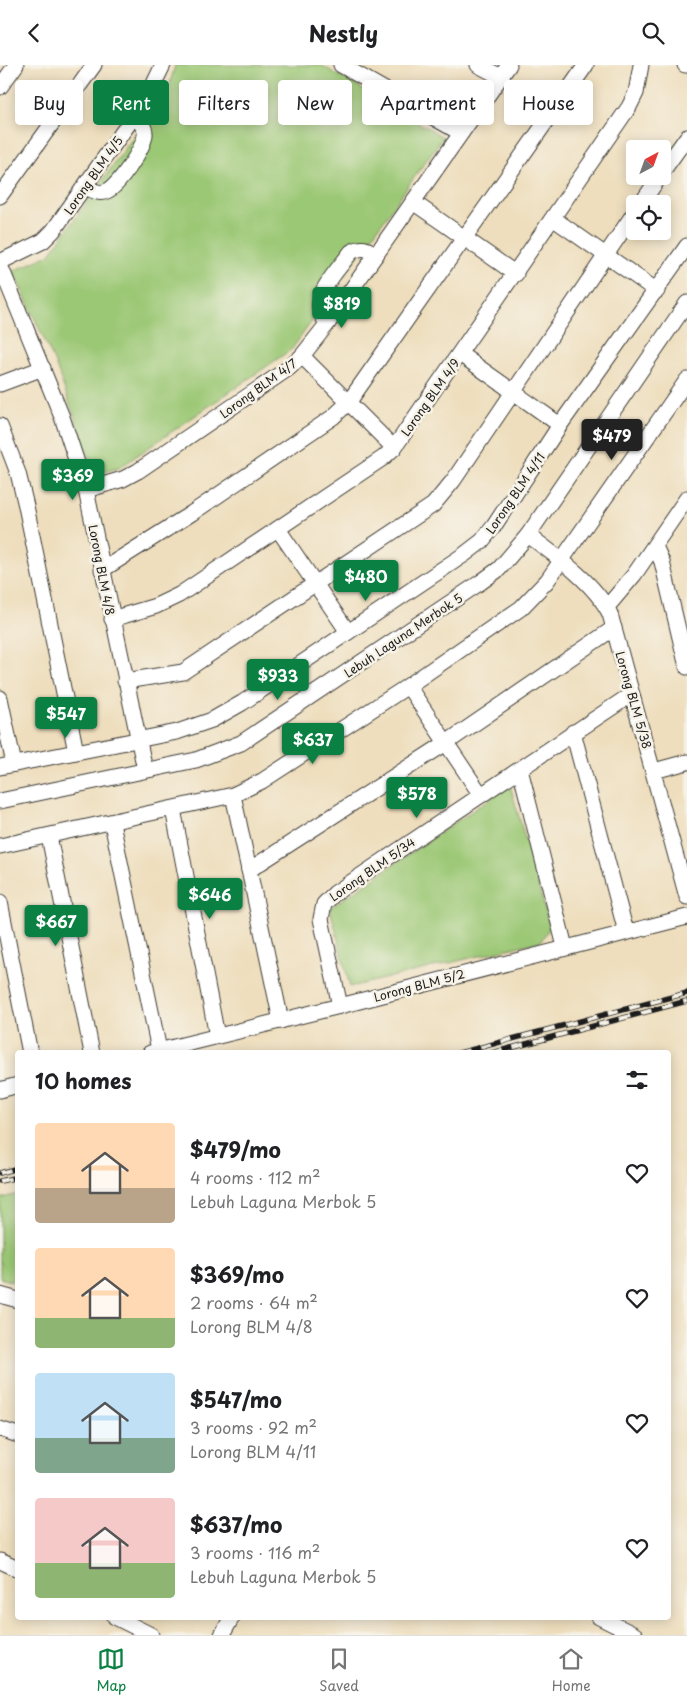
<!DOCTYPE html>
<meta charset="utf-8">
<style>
body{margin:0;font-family:"Playpen Sans",sans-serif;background:#f6f6f6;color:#202124;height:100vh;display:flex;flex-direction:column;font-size:19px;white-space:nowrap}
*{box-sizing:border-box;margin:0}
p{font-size:16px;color:#757577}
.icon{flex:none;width:28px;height:28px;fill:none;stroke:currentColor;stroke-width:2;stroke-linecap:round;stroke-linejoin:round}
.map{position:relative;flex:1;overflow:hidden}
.sheet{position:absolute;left:15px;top:985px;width:656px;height:570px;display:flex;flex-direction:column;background:#fff;border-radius:5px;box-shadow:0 2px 12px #0003}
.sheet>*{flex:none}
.banner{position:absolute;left:15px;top:15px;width:658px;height:45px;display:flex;gap:10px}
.needle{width:32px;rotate:41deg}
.buttons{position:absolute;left:626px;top:75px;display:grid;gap:10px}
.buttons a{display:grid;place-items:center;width:45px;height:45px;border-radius:5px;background:#fff;box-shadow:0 2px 12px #0003;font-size:25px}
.price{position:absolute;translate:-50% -42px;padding:0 11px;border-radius:5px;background:#0b8043;color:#fff;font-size:16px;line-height:32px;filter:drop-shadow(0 1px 2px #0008)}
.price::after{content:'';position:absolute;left:50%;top:30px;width:15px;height:11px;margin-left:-8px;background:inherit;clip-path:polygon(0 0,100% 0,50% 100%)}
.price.current{background:#222;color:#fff}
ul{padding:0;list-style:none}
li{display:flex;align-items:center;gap:15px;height:125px;padding:0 20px}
li span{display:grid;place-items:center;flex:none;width:140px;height:100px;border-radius:5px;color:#555}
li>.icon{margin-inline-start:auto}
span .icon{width:60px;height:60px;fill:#fffc;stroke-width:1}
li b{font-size:21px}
h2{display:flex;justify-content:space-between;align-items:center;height:60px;padding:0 20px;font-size:21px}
.pill{padding:0 18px;border-radius:5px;background:#fff;box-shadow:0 2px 12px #0003;font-size:18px;line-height:45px}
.pill.current{background:#0b8043;color:#fff}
header{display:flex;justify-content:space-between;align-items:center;height:65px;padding:0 20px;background:#fff;font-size:22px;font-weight:700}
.tabs{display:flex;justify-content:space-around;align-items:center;height:70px;border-top:1px solid #e0e0e0;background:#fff;font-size:14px;color:#757577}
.tabs a{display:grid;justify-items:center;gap:2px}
.tabs .current{color:#0b8043}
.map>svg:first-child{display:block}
</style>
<header><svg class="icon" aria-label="back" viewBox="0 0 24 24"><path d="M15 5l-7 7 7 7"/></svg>Nestly<svg class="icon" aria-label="search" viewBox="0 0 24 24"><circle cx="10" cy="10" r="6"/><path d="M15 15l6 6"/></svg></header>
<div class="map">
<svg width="687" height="1570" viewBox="0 0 687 1570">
<rect width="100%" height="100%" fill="#f7f3e8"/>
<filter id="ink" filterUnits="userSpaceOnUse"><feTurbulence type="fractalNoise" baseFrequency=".02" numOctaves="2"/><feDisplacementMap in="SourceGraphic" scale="10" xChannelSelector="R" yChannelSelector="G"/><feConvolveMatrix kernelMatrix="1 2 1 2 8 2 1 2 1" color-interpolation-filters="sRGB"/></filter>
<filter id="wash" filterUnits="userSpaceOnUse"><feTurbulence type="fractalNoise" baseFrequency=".0096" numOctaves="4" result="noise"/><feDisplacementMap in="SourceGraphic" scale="20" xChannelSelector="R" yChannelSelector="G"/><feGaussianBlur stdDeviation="1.12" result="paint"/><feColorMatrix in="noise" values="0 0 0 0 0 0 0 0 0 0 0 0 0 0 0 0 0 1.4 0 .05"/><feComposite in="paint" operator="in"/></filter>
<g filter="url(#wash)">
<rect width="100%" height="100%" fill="#eedebd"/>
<g fill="#9bc875" stroke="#5c7248">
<path d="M175,0H321L443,72L292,284L119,403L95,409L55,298L13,206L49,190L169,22Z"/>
<path d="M510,720L550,862L541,876L350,922L330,843Z"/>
<path d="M17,1129H18L17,1218L0,1213V1134Z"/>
</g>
</g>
<g filter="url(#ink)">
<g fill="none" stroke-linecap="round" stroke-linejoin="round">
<g stroke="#3c3934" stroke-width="17">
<g id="minor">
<path d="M341,0L461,68"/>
<path d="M478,0L501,12"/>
<path d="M685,0H687"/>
<path d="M0,22L16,0"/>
<path d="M662,107L687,72"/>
<path d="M85,121C92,125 99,130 107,126C119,121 147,79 145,67C144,60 139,56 134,52"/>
<path d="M0,131L94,0"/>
<path d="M413,137L516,209"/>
<path d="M641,139L660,111"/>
<path d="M554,154L657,226"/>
<path d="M0,197L43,176L53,166L148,31L163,0"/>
<path d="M0,200L62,352L86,425L145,705"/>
<path d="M328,258C304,236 337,207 351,187C362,181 367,183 376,190"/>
<path d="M460,289L560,360"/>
<path d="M302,291L394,383"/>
<path d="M0,319L43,303"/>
<path d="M0,361L18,408L26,441L76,687"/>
<path d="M86,425L123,414L138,406L289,303L302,291L328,258L509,0"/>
<path d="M278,464L348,567"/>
<path d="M528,470C555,490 595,518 610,549L687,832"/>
<path d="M655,481L662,497L687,602"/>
<path d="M102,505L192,448L333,352L348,338L586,0"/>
<path d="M607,542L634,510L687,433"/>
<path d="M112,554L156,541L179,530L383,393L394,383L629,42L636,28L641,0"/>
<path d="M125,616L183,607L433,440L453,416L635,147"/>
<path d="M408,621L481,730"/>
<path d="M0,633L14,699"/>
<path d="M573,667L626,867"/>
<path d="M0,702L177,667L212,655L242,638L465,489L482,476L494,461L560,360L687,181"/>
<path d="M520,704L565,882"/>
<path d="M654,706L687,697"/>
<path d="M233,730L249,805"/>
<path d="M0,736L196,695L241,678L481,517L499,504L528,470L687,238"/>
<path d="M173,744L217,971"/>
<path d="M112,758L159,985"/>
<path d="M49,771L92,988"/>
<path d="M0,781L233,730L262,716L408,621L521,543L547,516L687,315"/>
<path d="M0,837L30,988"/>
<path d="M340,941L321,854L324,839L335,828L632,629"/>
<path d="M281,956L249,805L446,678L614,563"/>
<path d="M150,988L340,941L687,852"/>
<path d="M0,1025L18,1020"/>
<path d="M0,1230L18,1235"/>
<path d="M0,1364L18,1370"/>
<path d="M0,1496L18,1504"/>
<path d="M115,1552L151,1570"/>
<path d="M599,1552L635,1570"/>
<path d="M222,1570L232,1552"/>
</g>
</g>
<use href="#minor" stroke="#fff" stroke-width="15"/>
<g stroke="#1c1c1c" stroke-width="5.5">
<g id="rail">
<path d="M459,988L687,928"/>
<path d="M492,988L687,936"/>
<path d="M0,1108L18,1103"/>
<path d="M0,1116L18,1112"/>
</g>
</g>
<use href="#rail" stroke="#f7f3e8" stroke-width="4" stroke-dasharray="11" stroke-linecap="butt"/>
</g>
</g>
<g text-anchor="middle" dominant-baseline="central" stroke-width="5" stroke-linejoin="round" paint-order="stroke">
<g font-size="12" fill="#1c1c1c" stroke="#f7f3e8">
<text transform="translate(93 110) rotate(-55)">Lorong BLM 4/5</text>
<text transform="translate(258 323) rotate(-36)">Lorong BLM 4/7</text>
<text transform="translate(430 332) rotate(-55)">Lorong BLM 4/9</text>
<text transform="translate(515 428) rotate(-56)">Lorong BLM 4/11</text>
<text transform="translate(102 505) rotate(79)">Lorong BLM 4/8</text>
<text transform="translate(403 570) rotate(-34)">Lebuh Laguna Merbok 5</text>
<text transform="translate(634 635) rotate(74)">Lorong BLM 5/38</text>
<text transform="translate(372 804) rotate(-35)">Lorong BLM 5/34</text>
<text transform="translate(419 920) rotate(-15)">Lorong BLM 5/2</text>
</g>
</g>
</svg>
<div class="buttons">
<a><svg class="needle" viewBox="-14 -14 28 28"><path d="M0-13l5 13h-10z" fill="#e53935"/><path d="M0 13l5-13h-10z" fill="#757577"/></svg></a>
<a><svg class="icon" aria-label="locate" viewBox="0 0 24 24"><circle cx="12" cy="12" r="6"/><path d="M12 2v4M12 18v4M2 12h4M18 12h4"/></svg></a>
</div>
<b class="price" style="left:342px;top:264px">$819</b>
<b class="price current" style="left:612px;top:396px">$479</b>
<b class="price" style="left:73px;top:436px">$369</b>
<b class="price" style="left:366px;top:537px">$480</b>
<b class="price" style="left:278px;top:636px">$933</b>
<b class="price" style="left:66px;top:674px">$547</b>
<b class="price" style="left:313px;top:700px">$637</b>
<b class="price" style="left:417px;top:754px">$578</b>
<b class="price" style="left:210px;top:855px">$646</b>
<b class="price" style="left:56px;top:882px">$667</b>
<div class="banner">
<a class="pill">Buy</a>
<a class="pill current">Rent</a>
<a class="pill">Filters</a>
<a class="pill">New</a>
<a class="pill">Apartment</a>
<a class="pill">House</a>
</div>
<section class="sheet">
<h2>10 homes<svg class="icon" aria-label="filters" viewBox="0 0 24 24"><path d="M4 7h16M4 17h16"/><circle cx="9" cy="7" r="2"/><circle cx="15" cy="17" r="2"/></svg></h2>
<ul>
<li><span style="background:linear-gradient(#ffd9b3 65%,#b9a48a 0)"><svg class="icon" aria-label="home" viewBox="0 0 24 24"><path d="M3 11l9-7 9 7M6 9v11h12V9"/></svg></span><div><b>$479/mo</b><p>4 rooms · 112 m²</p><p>Lebuh Laguna Merbok 5</p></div><svg class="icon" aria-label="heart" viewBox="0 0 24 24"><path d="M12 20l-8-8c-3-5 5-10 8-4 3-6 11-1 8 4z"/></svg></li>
<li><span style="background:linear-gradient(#ffd9b3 70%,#8fb573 0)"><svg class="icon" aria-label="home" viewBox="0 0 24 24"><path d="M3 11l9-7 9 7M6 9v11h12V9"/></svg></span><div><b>$369/mo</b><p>2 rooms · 64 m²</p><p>Lorong BLM 4/8</p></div><svg class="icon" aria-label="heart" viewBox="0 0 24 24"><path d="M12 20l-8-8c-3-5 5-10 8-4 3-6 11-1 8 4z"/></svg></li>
<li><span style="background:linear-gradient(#bfe0f5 65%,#7fa58c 0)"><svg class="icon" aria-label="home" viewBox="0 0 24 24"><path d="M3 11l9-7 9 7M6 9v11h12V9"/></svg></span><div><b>$547/mo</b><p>3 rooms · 92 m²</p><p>Lorong BLM 4/11</p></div><svg class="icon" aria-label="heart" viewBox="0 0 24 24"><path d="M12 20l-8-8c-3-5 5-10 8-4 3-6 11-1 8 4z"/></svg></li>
<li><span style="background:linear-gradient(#f6c9c9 65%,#8fb573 0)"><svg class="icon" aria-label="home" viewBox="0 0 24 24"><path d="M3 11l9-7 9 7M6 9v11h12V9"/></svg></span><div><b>$637/mo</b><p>3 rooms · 116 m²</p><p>Lebuh Laguna Merbok 5</p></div><svg class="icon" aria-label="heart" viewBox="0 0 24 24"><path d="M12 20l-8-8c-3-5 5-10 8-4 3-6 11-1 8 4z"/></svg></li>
</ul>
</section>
</div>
<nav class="tabs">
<a class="current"><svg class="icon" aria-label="map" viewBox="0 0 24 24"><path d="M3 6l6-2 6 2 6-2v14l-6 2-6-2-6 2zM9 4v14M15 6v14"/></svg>Map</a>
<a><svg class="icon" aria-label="saved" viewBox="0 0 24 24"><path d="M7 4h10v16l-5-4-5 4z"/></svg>Saved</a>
<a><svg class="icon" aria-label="home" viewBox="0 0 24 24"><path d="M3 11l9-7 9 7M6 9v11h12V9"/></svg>Home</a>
</nav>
